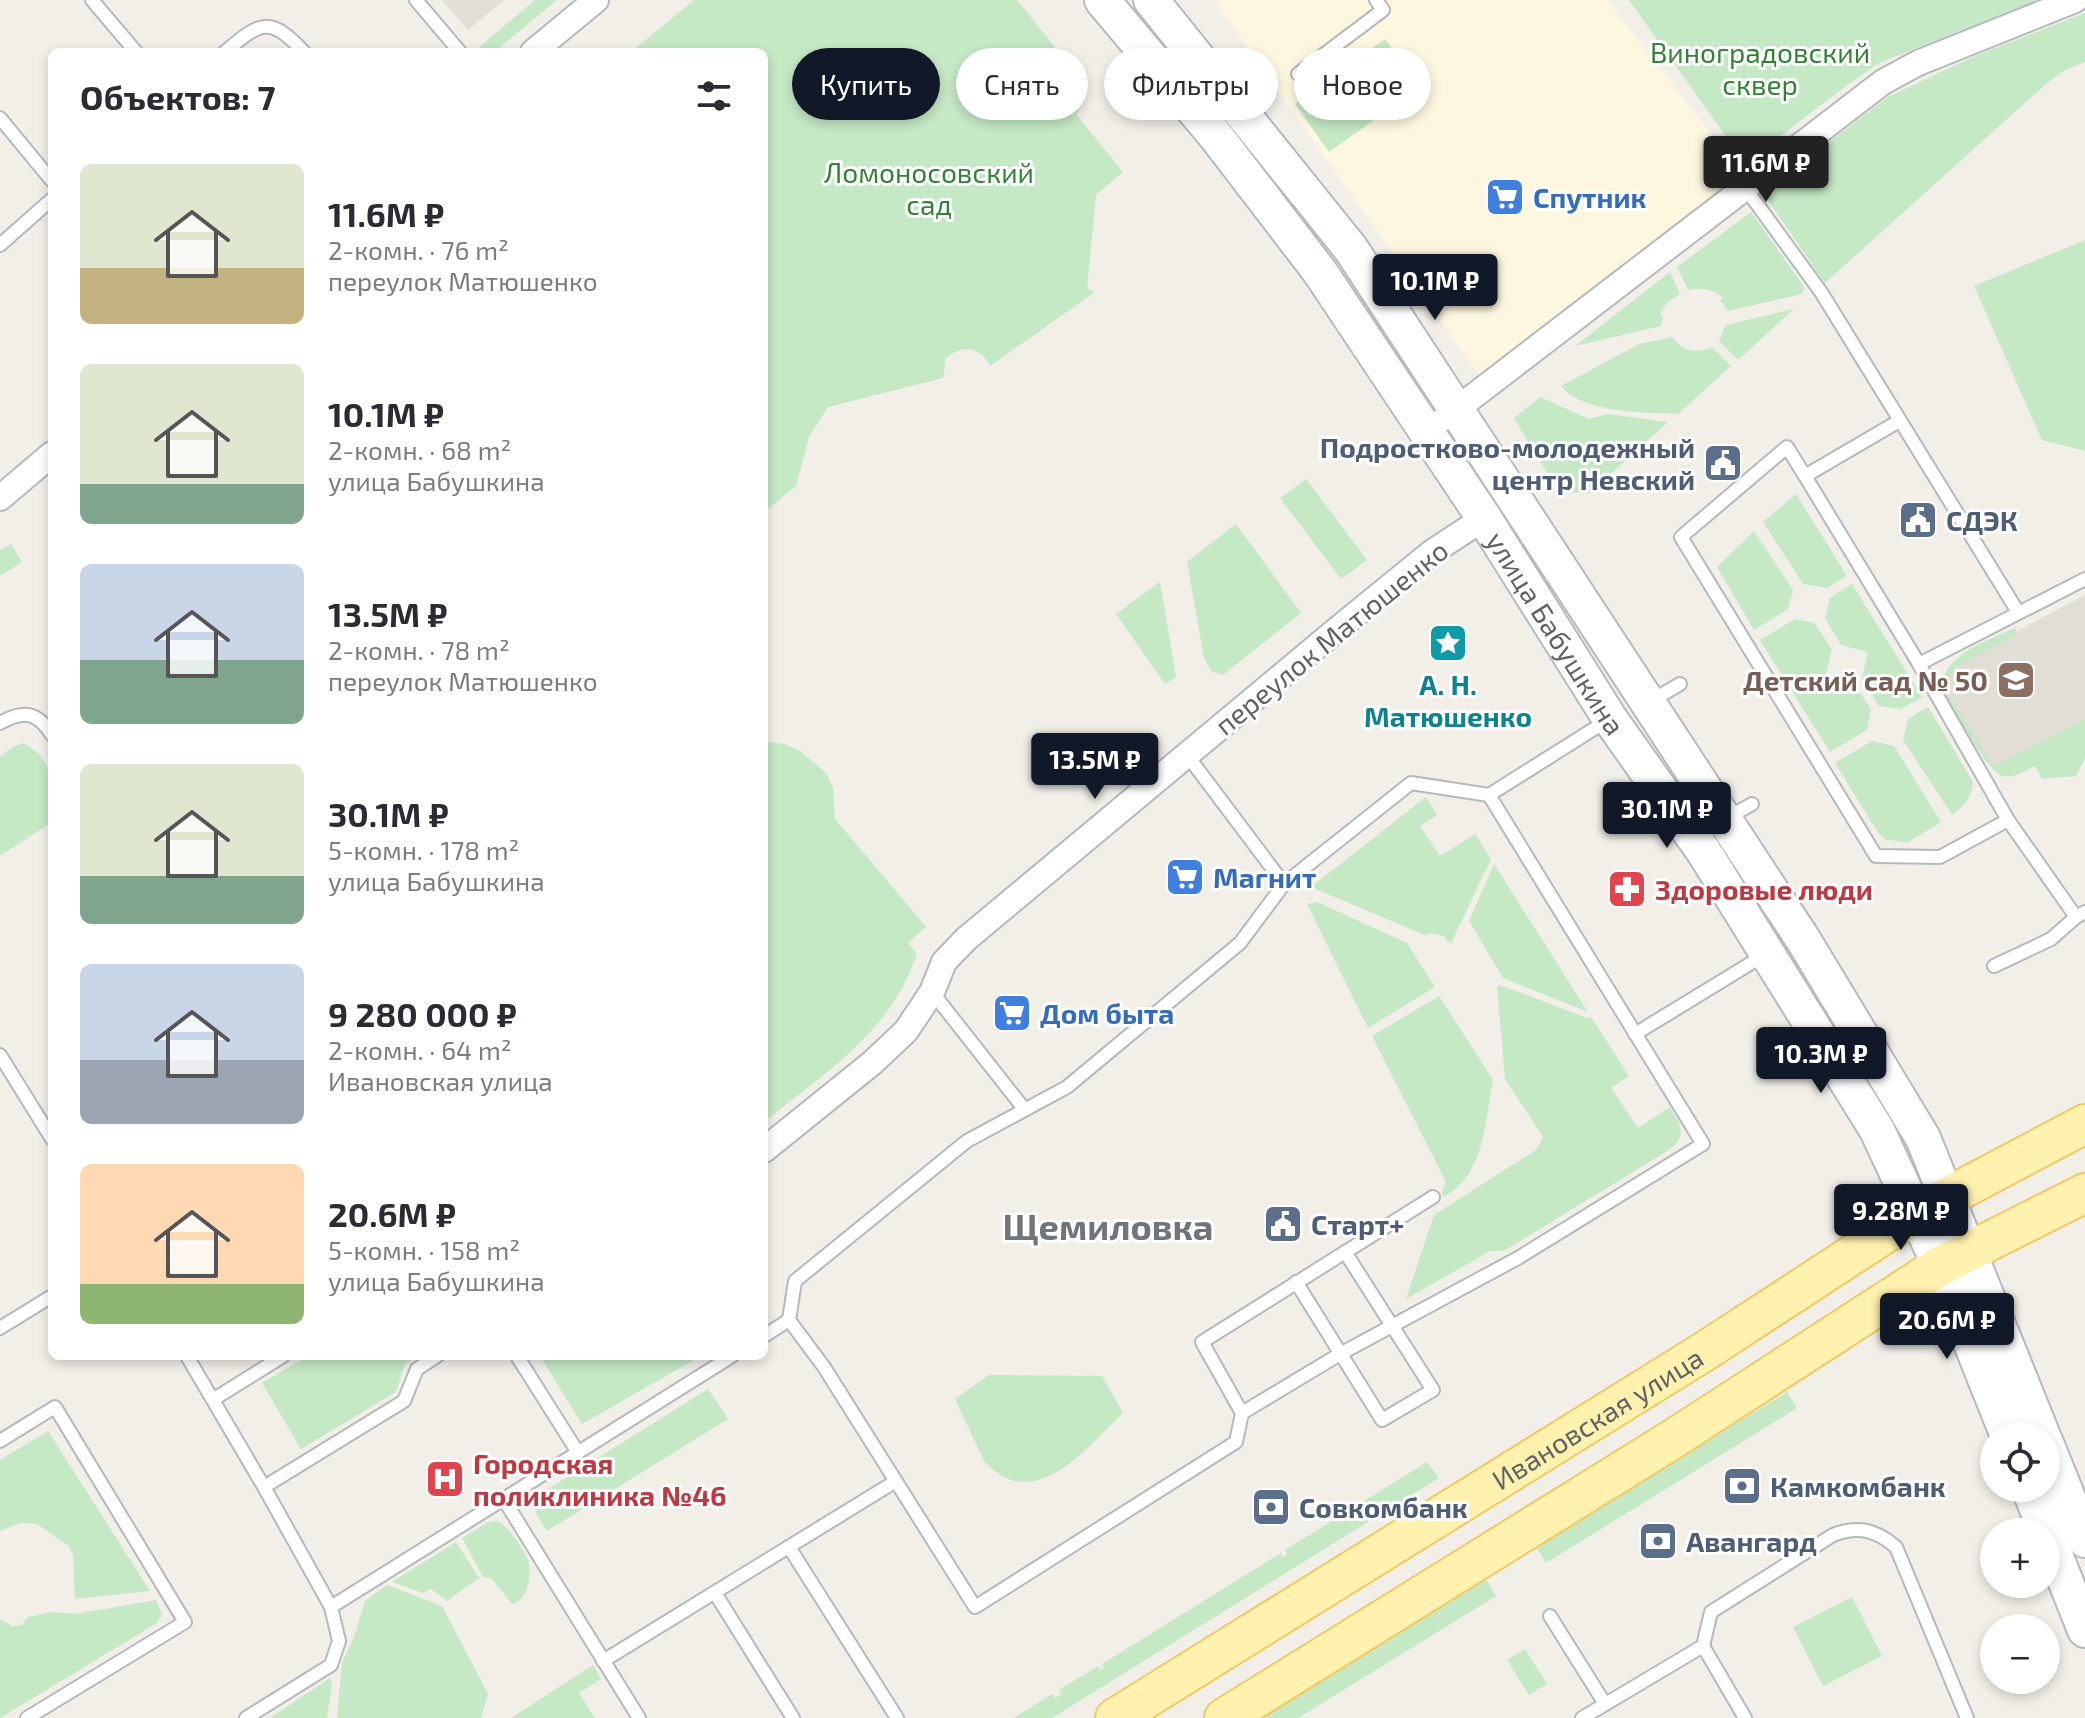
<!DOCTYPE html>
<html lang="ru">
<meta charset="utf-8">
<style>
body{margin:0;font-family:"Exo 2",sans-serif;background:#f2f2f3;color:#2b2b33;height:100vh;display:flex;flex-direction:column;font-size:30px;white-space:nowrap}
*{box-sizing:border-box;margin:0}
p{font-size:26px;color:#7c7c81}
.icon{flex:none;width:44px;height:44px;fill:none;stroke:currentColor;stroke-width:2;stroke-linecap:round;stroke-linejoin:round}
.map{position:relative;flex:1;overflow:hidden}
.panel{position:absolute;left:48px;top:48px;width:720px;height:1312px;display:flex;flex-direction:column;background:#fff;border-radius:12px;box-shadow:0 4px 12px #0003}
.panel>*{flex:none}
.guide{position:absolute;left:792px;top:48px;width:760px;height:72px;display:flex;gap:16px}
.tools{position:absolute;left:1980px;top:1422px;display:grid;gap:16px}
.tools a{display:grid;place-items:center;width:80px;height:80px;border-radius:50%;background:#fff;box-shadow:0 4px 12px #0003;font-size:40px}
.price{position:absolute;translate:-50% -68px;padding:0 18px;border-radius:8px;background:#111827;color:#fff;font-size:26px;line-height:52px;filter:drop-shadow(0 2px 4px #0008)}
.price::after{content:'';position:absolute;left:50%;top:48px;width:24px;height:18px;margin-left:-12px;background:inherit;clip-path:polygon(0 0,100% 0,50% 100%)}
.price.active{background:#222;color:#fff}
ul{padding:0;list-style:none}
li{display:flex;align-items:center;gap:24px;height:200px;padding:0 32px}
li span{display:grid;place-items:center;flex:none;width:224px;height:160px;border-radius:12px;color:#555}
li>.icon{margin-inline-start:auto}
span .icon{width:96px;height:96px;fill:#fffc;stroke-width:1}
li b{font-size:34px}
h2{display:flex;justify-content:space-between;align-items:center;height:96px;padding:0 32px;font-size:34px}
.tag{padding:0 28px;border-radius:36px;background:#fff;box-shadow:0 4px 12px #0003;font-size:28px;line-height:72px}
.tag.active{background:#111827;color:#fff}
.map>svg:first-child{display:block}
</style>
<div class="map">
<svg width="2085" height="1718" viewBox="0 0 2085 1718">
<rect width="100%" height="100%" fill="#f1efe8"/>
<path fill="#fef7e0" d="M1214,0H1607L1746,179L1481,378Z"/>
<g fill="#e1ded6">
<path d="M442,0H504L468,30Z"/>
<path d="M2085,595V739L1994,767L1948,697L1946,685L1948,674L1956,664Z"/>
</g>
<g fill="#c5e8c5">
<path d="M535,0H557L494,52H478V48Z"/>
<path d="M694,0H1017L1071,67L1079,110L1076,114L1123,172L1096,195L1087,289L1095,292L990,366C981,347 962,344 946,358L943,378L828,407L809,437L796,486L764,512V52H631Z"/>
<path d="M1629,0H2038L1879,63L1854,80L1745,163Z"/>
<path d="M2085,13V62L2063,71L2047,83L1825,283L1767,199L1775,192L1771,186L1888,97L1975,56Z"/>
<path d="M1385,39L1420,87L1329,152L1295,104Z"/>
<path d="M1751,212L1805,288L1802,294L1728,311L1720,300L1723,298C1713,289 1701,287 1688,290L1677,267Z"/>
<path d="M2085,240V451L2042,440L1974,286Z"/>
<path d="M1670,272L1680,294L1667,303L1660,314L1663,316L1661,326L1575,346Z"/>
<path d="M1794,309L1738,360L1719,341L1726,325Z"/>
<path d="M1672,337C1684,352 1695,354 1712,347L1731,366L1678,414C1644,412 1584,414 1561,386L1639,344Z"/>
<path d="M1540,397L1589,419L1607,414L1668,422L1589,494L1558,491L1514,418Z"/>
<path d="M1306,479L1367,560L1341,579L1280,498Z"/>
<path d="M1796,494L1847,576L1827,588L1803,584L1763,522Z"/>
<path d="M1236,524L1301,613L1223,675L1211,671L1204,658L1187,562Z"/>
<path d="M1754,531L1793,590L1788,609L1754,630L1717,567Z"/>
<path d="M11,544L22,562L0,576V550Z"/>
<path d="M1160,582L1176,677L1165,684L1116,614Z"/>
<path d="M1852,584L1922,697L1901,709L1879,706L1862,679L1868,652L1841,645L1825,618L1830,598Z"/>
<path d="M1795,619L1814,623L1832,649L1825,678L1854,684L1871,709L1867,730L1830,752L1760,640Z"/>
<path d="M2017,627L2015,635L1955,667L1947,685L1949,696L1994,766L2085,719V758L2076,776L2042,779L2035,766C2025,771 2011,780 2000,775C1988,770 1945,700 1943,687C1942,681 1945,673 1948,669C1961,648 1996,637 2017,627Z"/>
<path d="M1928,707L1973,782C1971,798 1965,806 1952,815L1903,740L1908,719Z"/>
<path d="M764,736L769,742L785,744L800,751L826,773L833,788L835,819L926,927L908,943L917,954C890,1033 826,1072 764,1122Z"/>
<path d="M1872,741L1894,746L1941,822L1907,843L1885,839L1879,834L1835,763Z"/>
<path d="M23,743C56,759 52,791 52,822L0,856V757L12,747Z"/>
<path d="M1426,797L1437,815L1420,826L1440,856L1475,834L1491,859L1451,943L1445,940V936L1428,933L1427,936L1311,887Z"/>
<path d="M1494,864L1588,1012L1503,978L1469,921Z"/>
<path d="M1317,902L1407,943L1435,987L1368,1028L1307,904Z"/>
<path d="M1500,985L1587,1018L1591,1017L1629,1076L1611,1088L1638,1128L1670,1107C1681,1127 1688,1133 1669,1150L1504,1251H1490L1406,1299L1434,1215L1536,1150L1543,1137L1505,1079L1497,987Z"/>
<path d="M1439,996L1493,1080C1485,1121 1485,1174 1445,1196L1441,1195L1446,1182L1372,1036Z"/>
<path d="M308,1356H418L405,1364L396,1392L301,1449L262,1383Z"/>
<path d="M540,1356H689L692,1361L582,1424Z"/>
<path d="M989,1375L1102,1376L1123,1413C1087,1447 1034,1517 984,1461L955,1399Z"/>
<path d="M708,1389L728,1419L547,1531C540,1519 530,1509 537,1496Z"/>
<path d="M1787,1392L1797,1408L1546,1563L1536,1547Z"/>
<path d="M48,1431L150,1591L75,1599L73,1555L69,1546L37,1524L20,1523L0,1531V1460Z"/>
<path d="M1427,1462L1439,1478L1052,1718H1014L1052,1694L1055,1698L1061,1695L1059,1690L1098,1666L1100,1670L1104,1668L1102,1664L1281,1553L1283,1557L1287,1554L1285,1550Z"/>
<path d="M497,1521C506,1524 525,1550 528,1560C532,1575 528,1600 512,1604L492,1579L483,1577L462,1538L489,1522Z"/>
<path d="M456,1542L479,1578L447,1601L431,1589L423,1593L392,1582Z"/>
<path d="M1485,1578L1496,1596L1298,1718H1260Z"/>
<path d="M387,1585L442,1606L488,1694L481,1718H337L342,1663L354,1637L365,1601Z"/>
<path d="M1852,1597L1882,1656L1823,1686L1793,1627Z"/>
<path d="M156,1600L162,1614L157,1623L0,1718V1619L12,1626L22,1625L28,1617L52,1612L76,1614Z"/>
<path d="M1525,1649L1547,1684L1529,1695L1507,1660Z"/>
<path d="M593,1665L601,1679L579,1693L595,1718H511Z"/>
<path d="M330,1678L332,1685L327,1718H270Z"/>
</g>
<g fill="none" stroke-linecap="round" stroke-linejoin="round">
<g stroke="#b5b8bc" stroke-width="16">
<g id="lane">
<path d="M92,0L136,52"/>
<path d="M416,0L460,52"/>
<path d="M225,52C261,21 270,16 304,52"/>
<path d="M1298,74L1383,10L1376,0"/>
<path d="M0,118L52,181"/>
<path d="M1746,189L1821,292L2018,612"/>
<path d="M0,245L52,199"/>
<path d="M1899,421L1805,476L1919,664"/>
<path d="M1805,476L1787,447L1681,537L1876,856L1940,857L2008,820"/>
<path d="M1651,701L1680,684"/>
<path d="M0,723C23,710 37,711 52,735"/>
<path d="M1187,755L1284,884L1411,783L1489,795L1703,1144L1518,1258L1340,1354L1242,1413"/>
<path d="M1489,795L1608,720"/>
<path d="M1727,818L1752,804"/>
<path d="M1284,884L1240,943L1067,1087L967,1141L795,1281L789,1320L824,1367L975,1607L1236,1442L1242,1413L1202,1342L1433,1197"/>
<path d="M2076,917L2008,820L1919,664L2085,579"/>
<path d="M1994,966L2051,939L2076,917L2085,912"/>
<path d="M932,992L1025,1110"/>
<path d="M1635,1034L1766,954"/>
<path d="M0,1055L52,1139"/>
<path d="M1296,1282L1382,1420L1433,1390L1345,1252"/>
<path d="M0,1328L52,1296"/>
<path d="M764,1336L789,1320"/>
<path d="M187,1356L264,1487L331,1607L339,1641L331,1665L246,1718"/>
<path d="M517,1356L577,1451"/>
<path d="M214,1399L283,1356"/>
<path d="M0,1441L55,1407L185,1622L27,1718"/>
<path d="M264,1487L404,1401L417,1369L437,1356"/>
<path d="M503,1498L639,1718"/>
<path d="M789,1547L897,1718"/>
<path d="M715,1593L793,1718"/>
<path d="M331,1607L732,1356"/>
<path d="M1550,1616L1605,1704"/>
<path d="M1703,1646L1745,1718"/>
<path d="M603,1661L896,1481"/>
<path d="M1582,1718L1703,1646L1711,1612L1833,1535C1858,1525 1876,1530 1896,1547L1967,1718"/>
</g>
</g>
<g stroke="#b5b8bc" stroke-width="28">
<g id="street">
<path d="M533,52L596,0"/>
<path d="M1445,418L1883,82L1918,63L2075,0"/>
<path d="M0,498L52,454"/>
<path d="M764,1150L872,1063L906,1031L932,992L944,962L966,939L1339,628L1431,553L1484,518"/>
</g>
</g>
<g stroke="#b6babf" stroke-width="38">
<g id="secondary">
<path id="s1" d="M1102,0L1215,135L1320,272L1484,518L1610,719L1704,852L1877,1130L1940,1266L2008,1436"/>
<path d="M1151,0L1351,249L1804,941L1923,1138L2043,1436"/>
<path d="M2046,1443L2085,1540"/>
<path d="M2029,1488L2046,1532"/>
<path d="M2046,1532L2085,1630"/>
</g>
</g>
<g stroke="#f2c960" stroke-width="42">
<g id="primary">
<path id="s2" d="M1115,1718L1705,1351L1915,1214L2085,1124"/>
<path d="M1224,1718L1673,1439L1940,1266L2085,1193"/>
</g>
</g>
<use href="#lane" stroke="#fff" stroke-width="12"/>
<use href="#street" stroke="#fff" stroke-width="24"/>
<use href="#secondary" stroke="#fff" stroke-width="34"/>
<use href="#primary" stroke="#fff2af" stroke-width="38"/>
</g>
<defs>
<g id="supermarket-square" transform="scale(2)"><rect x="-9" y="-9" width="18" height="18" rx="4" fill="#3f7fe0" stroke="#fff"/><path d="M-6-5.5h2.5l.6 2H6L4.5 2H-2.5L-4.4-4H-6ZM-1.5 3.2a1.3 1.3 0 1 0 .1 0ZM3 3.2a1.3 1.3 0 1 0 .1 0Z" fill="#fff"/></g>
<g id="civic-square" transform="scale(2)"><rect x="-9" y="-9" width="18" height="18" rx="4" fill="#5c6f8a" stroke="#fff"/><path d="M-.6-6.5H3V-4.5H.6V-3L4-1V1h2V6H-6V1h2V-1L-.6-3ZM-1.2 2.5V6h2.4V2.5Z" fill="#fff"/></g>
<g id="sight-square" transform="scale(2)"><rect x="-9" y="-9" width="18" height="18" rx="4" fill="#0f9aa8" stroke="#fff"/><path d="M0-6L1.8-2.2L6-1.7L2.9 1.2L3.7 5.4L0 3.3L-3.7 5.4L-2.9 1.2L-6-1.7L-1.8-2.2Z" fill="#fff"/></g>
<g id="school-square" transform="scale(2)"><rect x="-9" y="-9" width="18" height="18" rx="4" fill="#8d6e63" stroke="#fff"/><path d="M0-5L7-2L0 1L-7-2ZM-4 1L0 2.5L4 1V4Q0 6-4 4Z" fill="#fff"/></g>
<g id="pharmacy-square" transform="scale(2)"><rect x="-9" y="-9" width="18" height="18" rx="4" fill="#e0444e" stroke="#fff"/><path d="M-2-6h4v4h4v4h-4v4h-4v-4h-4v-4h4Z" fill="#fff"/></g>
<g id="hospital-square" transform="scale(2)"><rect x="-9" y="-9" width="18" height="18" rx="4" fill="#e0444e" stroke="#fff"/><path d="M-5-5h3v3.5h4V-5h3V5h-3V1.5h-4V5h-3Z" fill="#fff"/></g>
<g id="bank-square" transform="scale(2)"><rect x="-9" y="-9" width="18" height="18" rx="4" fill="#5c6f8a" stroke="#fff"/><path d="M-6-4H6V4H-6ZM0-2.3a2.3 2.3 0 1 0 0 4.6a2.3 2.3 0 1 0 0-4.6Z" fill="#fff"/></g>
</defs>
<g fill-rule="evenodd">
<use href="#supermarket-square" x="1505" y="197"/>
<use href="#civic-square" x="1723" y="463"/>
<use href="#civic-square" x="1918" y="520"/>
<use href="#sight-square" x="1448" y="643"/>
<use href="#school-square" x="2016" y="680"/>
<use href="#supermarket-square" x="1185" y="877"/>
<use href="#pharmacy-square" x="1627" y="889"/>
<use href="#supermarket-square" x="1012" y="1013"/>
<use href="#civic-square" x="1283" y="1224"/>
<use href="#hospital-square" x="445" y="1479"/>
<use href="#bank-square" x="1742" y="1486"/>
<use href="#bank-square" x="1271" y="1507"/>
<use href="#bank-square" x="1658" y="1541"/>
</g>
<g text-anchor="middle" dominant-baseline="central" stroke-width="6" stroke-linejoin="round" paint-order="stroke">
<g font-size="28" fill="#348238" stroke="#fff">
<text x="1760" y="52">Виноградовский<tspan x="1760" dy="32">сквер</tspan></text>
<text x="929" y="172">Ломоносовский<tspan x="929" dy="32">сад</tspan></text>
</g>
<g font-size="28" font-weight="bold" fill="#366cbe" stroke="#fff" text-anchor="start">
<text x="1533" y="197">Спутник</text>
<text x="1213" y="877">Магнит</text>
<text x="1040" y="1013">Дом быта</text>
</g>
<g font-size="28" font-weight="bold" fill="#4e5e75" stroke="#fff" text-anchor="start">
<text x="1695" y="447" text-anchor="end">Подростково-молодежный<tspan x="1695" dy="32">центр Невский</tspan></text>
<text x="1946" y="520">СДЭК</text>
<text x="1311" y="1224">Старт+</text>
<text x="1770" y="1486">Камкомбанк</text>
<text x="1299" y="1507">Совкомбанк</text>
<text x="1686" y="1541">Авангард</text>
</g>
<g font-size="28" fill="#5f6368" stroke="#fff">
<text stroke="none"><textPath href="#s1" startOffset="780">улица Бабушкина</textPath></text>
<text transform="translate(1331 637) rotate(-39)">переулок Матюшенко</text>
<text stroke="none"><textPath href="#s2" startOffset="568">Ивановская улица</textPath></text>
</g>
<g font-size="28" font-weight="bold" fill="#785e54" stroke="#fff" text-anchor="end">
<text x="1988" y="680">Детский сад № 50</text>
</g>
<g font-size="28" font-weight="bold" fill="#0d838f" stroke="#fff">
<text x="1448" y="684">А. Н.<tspan x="1448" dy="32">Матюшенко</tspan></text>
</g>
<g font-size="28" font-weight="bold" fill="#be3a42" stroke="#fff" text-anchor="start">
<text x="1655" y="889">Здоровые люди</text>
<text x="473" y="1463">Городская<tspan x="473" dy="32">поликлиника №46</tspan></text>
</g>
<g font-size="36" font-weight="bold" fill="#70757a" stroke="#fff">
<text x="1108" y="1225">Щемиловка</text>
</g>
</g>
</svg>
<div class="tools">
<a><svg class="icon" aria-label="locate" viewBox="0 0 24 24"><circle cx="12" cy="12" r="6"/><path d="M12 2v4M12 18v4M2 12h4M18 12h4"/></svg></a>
<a>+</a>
<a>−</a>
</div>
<b class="price active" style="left:1766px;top:204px">11.6M ₽</b>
<b class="price" style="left:1435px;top:322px">10.1M ₽</b>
<b class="price" style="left:1095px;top:801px">13.5M ₽</b>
<b class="price" style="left:1667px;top:850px">30.1M ₽</b>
<b class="price" style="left:1821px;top:1095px">10.3M ₽</b>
<b class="price" style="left:1901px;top:1252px">9.28M ₽</b>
<b class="price" style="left:1947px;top:1361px">20.6M ₽</b>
<div class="guide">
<a class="tag active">Купить</a>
<a class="tag">Снять</a>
<a class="tag">Фильтры</a>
<a class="tag">Новое</a>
</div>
<section class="panel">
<h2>Объектов: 7<svg class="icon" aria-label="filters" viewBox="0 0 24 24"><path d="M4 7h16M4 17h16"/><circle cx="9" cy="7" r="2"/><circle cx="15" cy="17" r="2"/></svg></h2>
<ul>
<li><span style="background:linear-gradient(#dfe7d0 65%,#c2b280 0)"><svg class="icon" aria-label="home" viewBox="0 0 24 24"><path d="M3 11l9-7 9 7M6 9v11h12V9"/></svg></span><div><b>11.6M ₽</b><p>2-комн. · 76 m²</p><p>переулок Матюшенко</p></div></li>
<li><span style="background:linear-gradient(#dfe7d0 75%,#7fa58c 0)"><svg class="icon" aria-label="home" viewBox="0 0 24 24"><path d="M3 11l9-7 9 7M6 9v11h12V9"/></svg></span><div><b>10.1M ₽</b><p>2-комн. · 68 m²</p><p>улица Бабушкина</p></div></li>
<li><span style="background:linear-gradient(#c9d6e8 60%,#7fa58c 0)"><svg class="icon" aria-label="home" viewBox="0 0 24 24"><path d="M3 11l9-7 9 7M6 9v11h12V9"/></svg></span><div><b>13.5M ₽</b><p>2-комн. · 78 m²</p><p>переулок Матюшенко</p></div></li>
<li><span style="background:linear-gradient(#dfe7d0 70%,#7fa58c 0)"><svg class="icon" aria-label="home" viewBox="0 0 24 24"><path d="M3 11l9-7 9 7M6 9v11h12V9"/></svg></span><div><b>30.1M ₽</b><p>5-комн. · 178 m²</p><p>улица Бабушкина</p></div></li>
<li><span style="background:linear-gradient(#c9d6e8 60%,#9aa5b1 0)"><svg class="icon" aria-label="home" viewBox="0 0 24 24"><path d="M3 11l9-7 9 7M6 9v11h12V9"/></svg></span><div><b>9 280 000 ₽</b><p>2-комн. · 64 m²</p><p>Ивановская улица</p></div></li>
<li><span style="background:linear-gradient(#ffd9b3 75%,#8fb573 0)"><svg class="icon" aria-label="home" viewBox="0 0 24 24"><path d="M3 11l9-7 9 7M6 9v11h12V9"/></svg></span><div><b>20.6M ₽</b><p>5-комн. · 158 m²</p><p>улица Бабушкина</p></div></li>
</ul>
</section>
</div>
